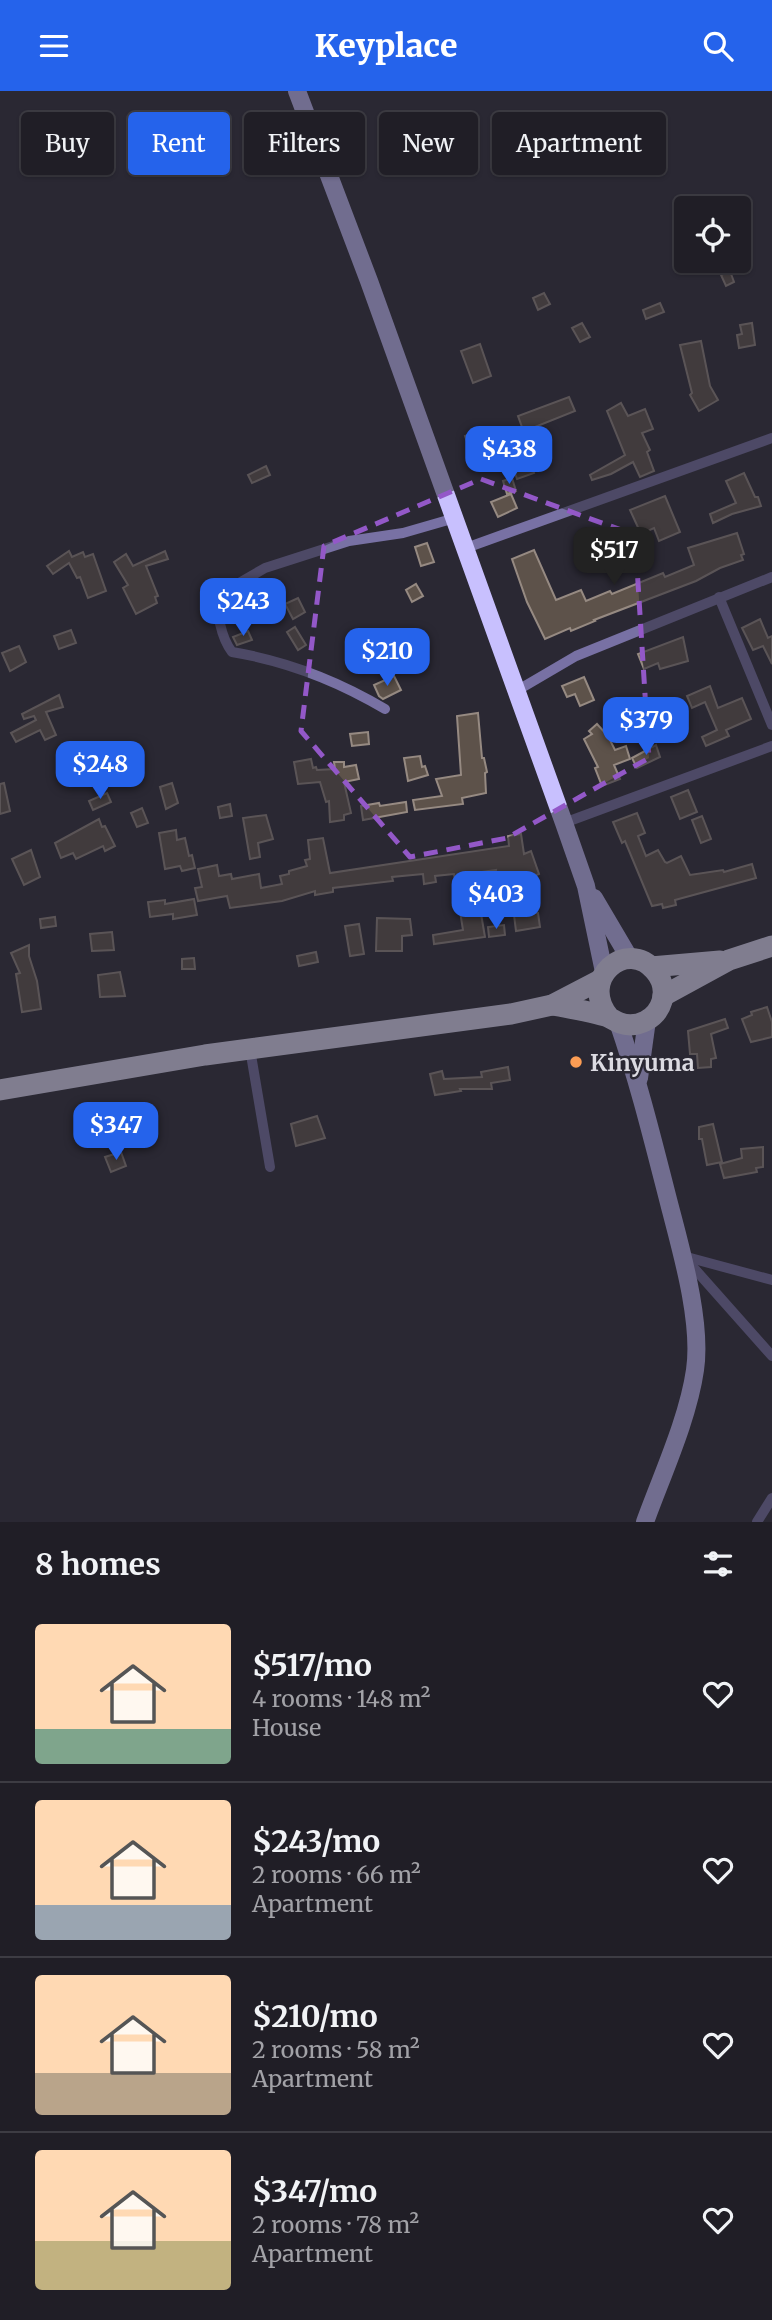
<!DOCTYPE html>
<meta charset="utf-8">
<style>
body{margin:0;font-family:Merriweather,serif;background:#2d2b32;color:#f1f3f6;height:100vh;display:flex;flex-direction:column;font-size:26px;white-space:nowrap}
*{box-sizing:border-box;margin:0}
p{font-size:23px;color:#a2a2a7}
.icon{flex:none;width:38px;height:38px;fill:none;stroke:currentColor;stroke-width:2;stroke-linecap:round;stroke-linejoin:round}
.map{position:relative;height:1431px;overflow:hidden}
.details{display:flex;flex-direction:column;background:#201e26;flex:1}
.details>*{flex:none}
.top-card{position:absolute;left:21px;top:21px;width:732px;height:63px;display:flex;gap:14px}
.fabs{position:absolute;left:674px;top:105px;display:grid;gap:14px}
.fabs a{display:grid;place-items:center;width:77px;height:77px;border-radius:7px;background:#201e26;box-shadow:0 2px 5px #0004,0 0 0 2px #3d3c43;font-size:35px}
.price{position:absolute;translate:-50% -60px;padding:0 16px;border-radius:14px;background:#2563eb;color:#fff;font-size:23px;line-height:46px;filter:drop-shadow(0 2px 4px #0008)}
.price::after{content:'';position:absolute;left:50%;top:42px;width:21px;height:16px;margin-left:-10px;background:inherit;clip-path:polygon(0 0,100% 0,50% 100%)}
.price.active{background:#222;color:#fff}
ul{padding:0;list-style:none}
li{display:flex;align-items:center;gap:21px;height:175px;padding:0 35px}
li+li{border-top:2px solid #3d3c43}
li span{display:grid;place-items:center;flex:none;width:196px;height:140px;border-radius:7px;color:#555}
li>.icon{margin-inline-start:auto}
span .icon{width:84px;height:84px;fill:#fffc;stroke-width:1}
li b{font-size:30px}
h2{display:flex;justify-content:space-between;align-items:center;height:84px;padding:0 35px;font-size:30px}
.pill{padding:0 24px;border-radius:7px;background:#201e26;box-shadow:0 2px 5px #0004,0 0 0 2px #3d3c43;font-size:24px;line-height:63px}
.pill.active{background:#2563eb;color:#fff}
header{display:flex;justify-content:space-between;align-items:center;height:91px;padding:0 35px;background:#2563eb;color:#fff;font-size:32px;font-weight:800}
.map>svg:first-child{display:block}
</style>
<header><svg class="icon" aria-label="menu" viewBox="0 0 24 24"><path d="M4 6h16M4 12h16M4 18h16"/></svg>Keyplace<svg class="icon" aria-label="search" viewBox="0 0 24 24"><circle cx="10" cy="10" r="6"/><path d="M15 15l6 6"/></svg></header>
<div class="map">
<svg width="772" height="1431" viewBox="0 0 772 1431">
<rect width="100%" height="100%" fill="#2a2833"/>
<g fill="#5d524a" stroke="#968a82" stroke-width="2">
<path d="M730,180L734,191L726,195L721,184Z"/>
<path d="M544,202L550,213L538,219L533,207Z"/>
<path d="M660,212L664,221L646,228L643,219Z"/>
<path d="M582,232L590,246L580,251L572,237Z"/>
<path d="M752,232L755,254L739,257L737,244L742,243L740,234Z"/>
<path d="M701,250L710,295L718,309L699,320L690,304L692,302L680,254Z"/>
<path d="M480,253L491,285L473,292L461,260Z"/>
<path d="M569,306L575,320L530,338L529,336H522L518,325Z"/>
<path d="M621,312L628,325L645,318L653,338L642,342L650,359L647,361L654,380L640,386L633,371L611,383L592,389L590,384L625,364L607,320Z"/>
<path d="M481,338L489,358L472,365L465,345Z"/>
<path d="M530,372L534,382L517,388L514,379Z"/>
<path d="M266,375L270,384L252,392L248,384Z"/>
<path d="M744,382L755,406H758L761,415L732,423L713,432L710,423L736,412L726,390Z"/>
<path d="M512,387L516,400L507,403L503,390Z"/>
<path d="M511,403L517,417L498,426L491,411Z"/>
<path d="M665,405L680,441L659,450L654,437L641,443L630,419Z"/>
<path d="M737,442L744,463L741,464L743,469L720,477L696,490L594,529L595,530L571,540L570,537L545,548L527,511L512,468L534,459L556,509L581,499L586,510L610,500L612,503L663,482L665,486L694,474L688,457Z"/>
<path d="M427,452L434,471L421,475L415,456Z"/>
<path d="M69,460L72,466L83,461L85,466L93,463L106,500L88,507L80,486L77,487L69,472L53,483L47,475Z"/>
<path d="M165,460L168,468L146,475L158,505L155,506L157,512L136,523L123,497L128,494L114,471L126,463L133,475Z"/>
<path d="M416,493L423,505L412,511L406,499Z"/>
<path d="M298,507L305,521L293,528L285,513Z"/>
<path d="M760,528L768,547L772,545V573L763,555L753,559L742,537Z"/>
<path d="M295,536L306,554L298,559L287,541Z"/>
<path d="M71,539L76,552L59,558L54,545Z"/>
<path d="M248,540L252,549L237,554L233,546Z"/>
<path d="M683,546L688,570L660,578L658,572L644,578L638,563Z"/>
<path d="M19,555L26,571L10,580L2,562Z"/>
<path d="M394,585L401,599L383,608L379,605L374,594Z"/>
<path d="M584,586L594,609L580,615L575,603L567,606L562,595Z"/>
<path d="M710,595L718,617L742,607L751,628L726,639L729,645L706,655L702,646L717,639L705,611L692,617L687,605Z"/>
<path d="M59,604L63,616L46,621L56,644L45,649L40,639L16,651L11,642L36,629L34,625L24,628L22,623Z"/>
<path d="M478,622L482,667H484L487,681L485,682L486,702L462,707L463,713L415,719L413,709L442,705L436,688L461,684L457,625Z"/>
<path d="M597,633L608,645L615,659L626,655L630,668L614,674L620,688L602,695L595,677L598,676L584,648L592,643L589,640Z"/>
<path d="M368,641L369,653L352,655L350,643Z"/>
<path d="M656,654L660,666L637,677L632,667Z"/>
<path d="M420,665L422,676L425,675L428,684L408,690L404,667Z"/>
<path d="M311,668L313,677L316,676L317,679L335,678L334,671H344V676L356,674L359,688L344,691L351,722L344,724V729L330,731L329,710L326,711L320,691L298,693L294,671Z"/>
<path d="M4,692L10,720L0,723V693Z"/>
<path d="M172,692L178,712L166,718L160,696Z"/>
<path d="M688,699L697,721L680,728L671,706Z"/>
<path d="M107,702L111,711L93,719L89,710Z"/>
<path d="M406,711L407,721L363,729L361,715L379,712L380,715Z"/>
<path d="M230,713L232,725L220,727L218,716Z"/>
<path d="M142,717L148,732L137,736L131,722Z"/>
<path d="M637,722L645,742L638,745L646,765L658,759L665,771L667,772L681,765L690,784L723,779L724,781L752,773L756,787L675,809L676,814L663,817L662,813L652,815L625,750L622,752L613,731Z"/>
<path d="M266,724L273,748L258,752L260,766L250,768L243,727Z"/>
<path d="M702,725L711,748L701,752L692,729Z"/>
<path d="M99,728L102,736L105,735L115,755L105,760L103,755L76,768L73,762L61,767L55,752Z"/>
<path d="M176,739L177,749L185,747L189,765L192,764L195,777L182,780L180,775L165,778L159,742Z"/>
<path d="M521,743L524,763L531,760L539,783L518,792L517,788L495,786L496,779L474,782L485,846L434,853L433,844L463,839L454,783L435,785L436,791L424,793L423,783L392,786L393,790L333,797V801L315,804V800L282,810L230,817L227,805L198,810L195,797L202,796L198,778L217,774L219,785L231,783L232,788L259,783L261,797L282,793L280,785L289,783V780L307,775L305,769L310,768L308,749L323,747L330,782L509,755L508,745Z"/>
<path d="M31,759L40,786L24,794L12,768Z"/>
<path d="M194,808L197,824L173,828V823L150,826L148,811L165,809V813Z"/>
<path d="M522,822H538L540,836L516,840L514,824H522Z"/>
<path d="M55,826L56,835L41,837L40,828Z"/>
<path d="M377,827L410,828L412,844L402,845V860H376Z"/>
<path d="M359,833L364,863L350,865L345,835Z"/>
<path d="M504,834L505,844L489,846L488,836Z"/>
<path d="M112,841L114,859L92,860L90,843Z"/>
<path d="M29,854V865L37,890L41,918L22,921L16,883L20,882L11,862Z"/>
<path d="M316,861L318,871L299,875L297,865Z"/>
<path d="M194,867L195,878H182V868Z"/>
<path d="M120,881L125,905L100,906L98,884Z"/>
<path d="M767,916L772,931V946L751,951L742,928L752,924L751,921Z"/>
<path d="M725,928L728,937L711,943L716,967L711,968V976L698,977L697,963H690L688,940Z"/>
<path d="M508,976L510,989L491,992L492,998H460L461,1000L435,1004L430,983L442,980L444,988L482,986L481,981Z"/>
<path d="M317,1025L325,1047L296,1055L291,1033Z"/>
<path d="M713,1033L722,1071L707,1074L702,1048H699V1036Z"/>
<path d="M763,1056V1076L756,1077L757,1081L724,1087L720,1073L742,1067L741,1058Z"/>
<path d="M121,1061L126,1075L111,1081L105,1066Z"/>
</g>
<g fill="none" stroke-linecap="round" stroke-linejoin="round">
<g stroke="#7871a4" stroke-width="10">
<path d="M466,457L772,347"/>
<path d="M719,506L772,634"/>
<path d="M518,599L576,565L772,486"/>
<path d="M385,618C338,590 286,570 232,561C222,548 214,518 220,503L265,477L349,450L403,442L455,427"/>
<path d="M564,732L772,655"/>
<path d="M250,958L270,1076"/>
<path d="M683,1165L772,1189"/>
<path d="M685,1167L772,1265"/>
<path d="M757,1431L772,1407"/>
</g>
<g stroke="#c8c0fe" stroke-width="18">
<path d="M297,0L369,190L564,732L586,795L604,881"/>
<path d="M594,807L630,868"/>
<path d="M618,931C639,992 654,1054 670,1116C682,1162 702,1232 695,1279C688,1328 662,1384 645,1431"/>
<path d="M639,987L647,929"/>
</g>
<g stroke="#e8e5ff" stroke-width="21">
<path d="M651,876L720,870"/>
<path d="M663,905L729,869L772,855"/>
<path d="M552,914C570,917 588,920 605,925C610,926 614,930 620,932C637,938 657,928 662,910C665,899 662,888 655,880C627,846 578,888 609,926"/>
<path d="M0,999L205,964L511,923L552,914L600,889"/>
</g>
</g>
<path d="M0 0H772V1431H0ZM481,388L635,444L649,667L507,747L410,766L301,640L324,455Z" fill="#2a2833" fill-opacity=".55" fill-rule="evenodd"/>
<path fill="none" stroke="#9358c8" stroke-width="5" stroke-dasharray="14 9" stroke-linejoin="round" d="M481,388L635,444L649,667L507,747L410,766L301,640L324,455Z"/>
<circle fill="#fc9d54" stroke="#2a2833" stroke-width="2.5" cx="576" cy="971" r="7"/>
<g text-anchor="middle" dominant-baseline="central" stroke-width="5" stroke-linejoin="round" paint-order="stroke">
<g font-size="23" font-weight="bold" fill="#dcdbe2" stroke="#2a2833" text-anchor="start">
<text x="590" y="971">Kinyuma</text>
</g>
</g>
</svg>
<div class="fabs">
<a><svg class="icon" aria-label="locate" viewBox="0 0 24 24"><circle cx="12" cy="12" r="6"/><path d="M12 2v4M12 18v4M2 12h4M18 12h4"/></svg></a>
</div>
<b class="price" style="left:509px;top:395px">$438</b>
<b class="price active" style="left:614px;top:496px">$517</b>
<b class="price" style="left:243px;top:547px">$243</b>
<b class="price" style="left:387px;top:597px">$210</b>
<b class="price" style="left:646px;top:666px">$379</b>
<b class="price" style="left:100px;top:710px">$248</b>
<b class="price" style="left:496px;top:840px">$403</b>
<b class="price" style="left:116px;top:1071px">$347</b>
<div class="top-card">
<a class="pill">Buy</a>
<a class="pill active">Rent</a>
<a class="pill">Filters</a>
<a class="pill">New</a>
<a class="pill">Apartment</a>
</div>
</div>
<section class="details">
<h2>8 homes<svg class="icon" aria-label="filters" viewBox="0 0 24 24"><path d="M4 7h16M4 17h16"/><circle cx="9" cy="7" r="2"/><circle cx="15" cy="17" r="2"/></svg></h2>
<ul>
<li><span style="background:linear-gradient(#ffd9b3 75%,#7fa58c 0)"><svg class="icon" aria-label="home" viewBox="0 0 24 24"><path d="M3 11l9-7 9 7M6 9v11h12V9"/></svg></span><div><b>$517/mo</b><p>4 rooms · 148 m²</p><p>House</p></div><svg class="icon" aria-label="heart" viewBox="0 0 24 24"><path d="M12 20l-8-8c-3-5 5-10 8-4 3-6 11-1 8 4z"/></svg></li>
<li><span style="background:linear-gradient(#ffd9b3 75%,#9aa5b1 0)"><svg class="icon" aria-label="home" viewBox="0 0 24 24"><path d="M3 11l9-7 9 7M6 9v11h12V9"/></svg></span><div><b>$243/mo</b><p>2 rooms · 66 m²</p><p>Apartment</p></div><svg class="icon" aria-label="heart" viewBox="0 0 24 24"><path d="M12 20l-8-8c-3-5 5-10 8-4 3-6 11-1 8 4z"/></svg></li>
<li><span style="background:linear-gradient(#ffd9b3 70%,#b9a48a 0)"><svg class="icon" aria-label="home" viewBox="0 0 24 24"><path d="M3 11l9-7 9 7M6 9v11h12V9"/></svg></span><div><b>$210/mo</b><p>2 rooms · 58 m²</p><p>Apartment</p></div><svg class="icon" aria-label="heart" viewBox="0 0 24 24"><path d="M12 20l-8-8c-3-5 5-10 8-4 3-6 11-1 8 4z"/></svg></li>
<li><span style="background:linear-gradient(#ffd9b3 65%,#c2b280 0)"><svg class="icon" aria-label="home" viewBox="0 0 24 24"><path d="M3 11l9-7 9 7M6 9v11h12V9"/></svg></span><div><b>$347/mo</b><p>2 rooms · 78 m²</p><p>Apartment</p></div><svg class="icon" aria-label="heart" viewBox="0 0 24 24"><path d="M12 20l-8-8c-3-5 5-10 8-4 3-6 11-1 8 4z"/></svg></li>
</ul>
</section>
